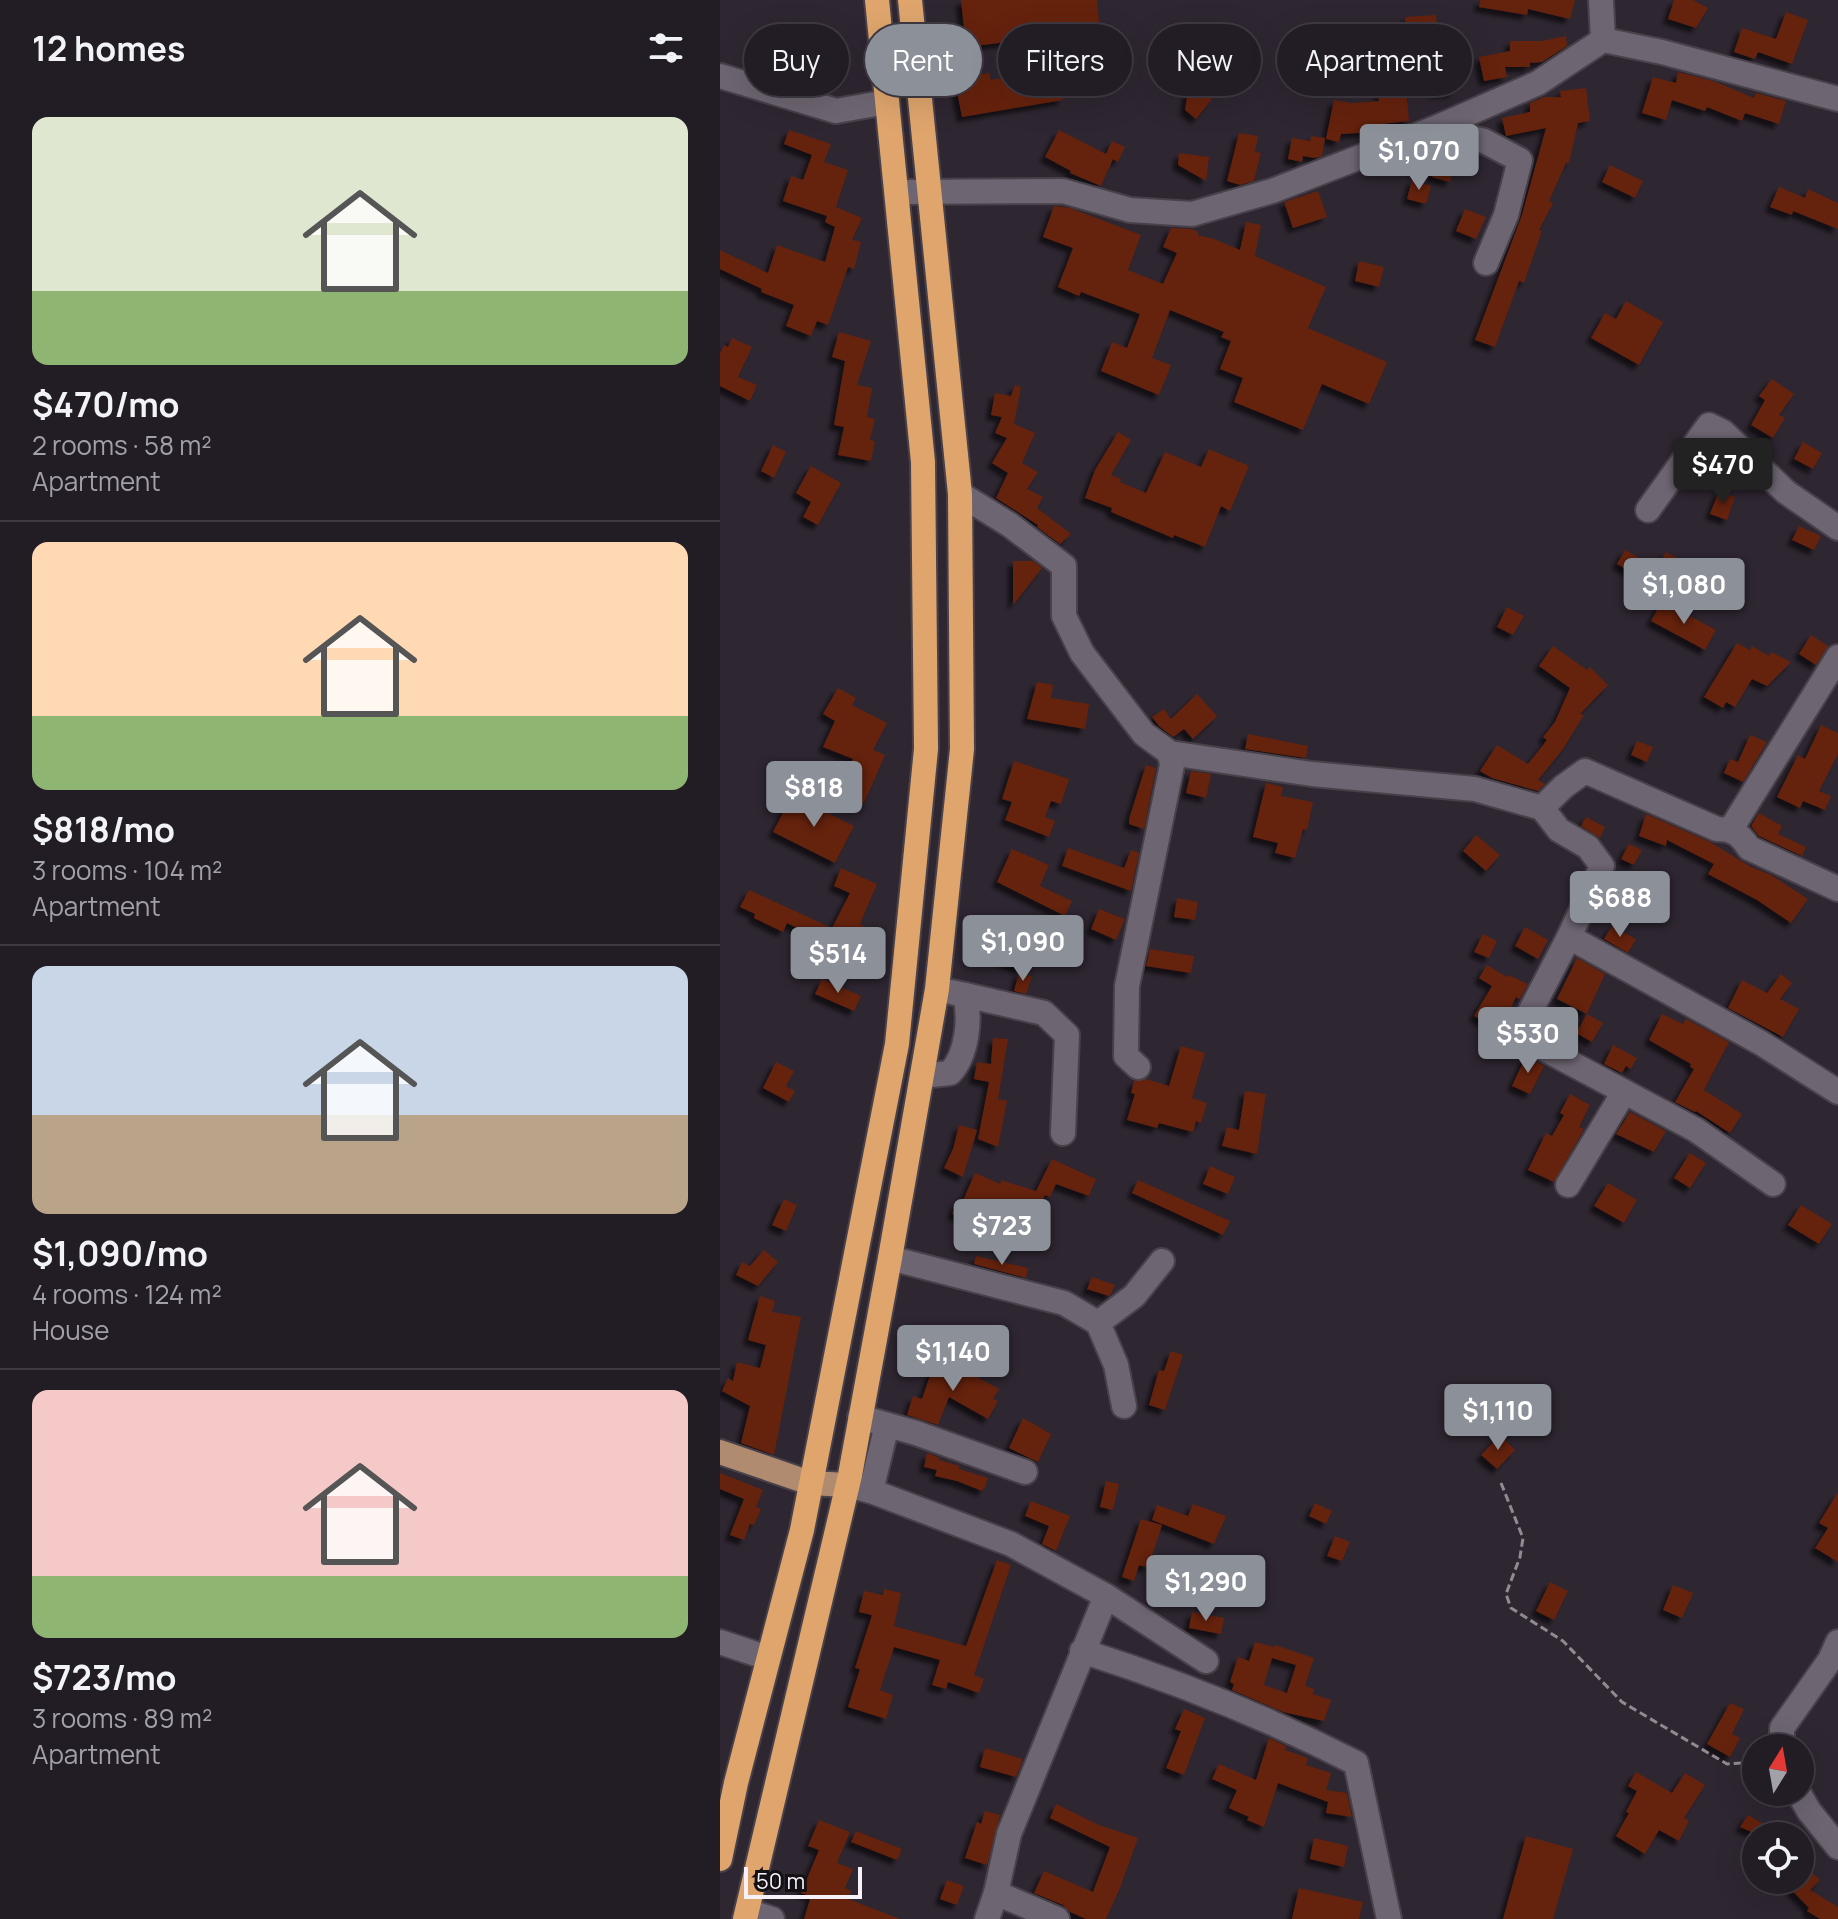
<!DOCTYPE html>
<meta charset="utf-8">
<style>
body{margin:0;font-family:Manrope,sans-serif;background:#2e2932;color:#f1f3f6;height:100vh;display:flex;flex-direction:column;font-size:30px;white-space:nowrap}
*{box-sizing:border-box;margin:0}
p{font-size:26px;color:#a2a1a7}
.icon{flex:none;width:44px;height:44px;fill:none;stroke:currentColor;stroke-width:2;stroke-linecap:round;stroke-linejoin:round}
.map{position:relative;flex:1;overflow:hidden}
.sheet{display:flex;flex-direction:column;background:#221c25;width:720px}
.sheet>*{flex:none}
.top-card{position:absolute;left:24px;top:24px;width:760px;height:72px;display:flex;gap:16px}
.needle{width:52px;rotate:11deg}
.tools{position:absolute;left:1022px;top:1734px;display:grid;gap:16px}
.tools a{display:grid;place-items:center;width:72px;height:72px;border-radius:50%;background:#221c25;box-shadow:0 8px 32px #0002,0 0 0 2px #3f3a42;font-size:40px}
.scale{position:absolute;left:24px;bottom:20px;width:118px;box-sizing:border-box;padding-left:8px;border:4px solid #f7f2f9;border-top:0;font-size:22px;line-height:28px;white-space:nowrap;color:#f7f2f9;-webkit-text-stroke:6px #141115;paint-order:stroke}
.price{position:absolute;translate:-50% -68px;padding:0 18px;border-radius:8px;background:#8c9099;color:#fff;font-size:26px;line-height:52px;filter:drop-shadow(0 2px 4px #0008)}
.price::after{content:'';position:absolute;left:50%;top:48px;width:24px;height:18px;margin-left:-12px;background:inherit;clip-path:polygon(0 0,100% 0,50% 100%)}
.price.on{background:#222;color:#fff}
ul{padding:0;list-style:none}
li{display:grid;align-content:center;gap:16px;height:424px;padding:0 32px}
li+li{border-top:2px solid #3f3a42}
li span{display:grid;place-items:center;height:248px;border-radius:16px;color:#555}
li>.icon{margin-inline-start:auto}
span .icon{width:144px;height:144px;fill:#fffc;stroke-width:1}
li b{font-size:34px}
h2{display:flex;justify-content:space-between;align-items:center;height:96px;padding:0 32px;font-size:34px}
.chip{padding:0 28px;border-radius:36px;background:#221c25;box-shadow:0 8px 32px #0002,0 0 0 2px #3f3a42;font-size:28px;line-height:72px}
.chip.on{background:#8c9099;color:#fff}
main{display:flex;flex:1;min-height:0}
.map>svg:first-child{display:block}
</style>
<main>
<section class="sheet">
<h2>12 homes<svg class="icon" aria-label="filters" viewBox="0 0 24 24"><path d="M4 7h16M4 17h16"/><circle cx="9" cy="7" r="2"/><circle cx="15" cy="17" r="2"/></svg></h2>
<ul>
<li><span style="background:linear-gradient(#dfe7d0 70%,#8fb573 0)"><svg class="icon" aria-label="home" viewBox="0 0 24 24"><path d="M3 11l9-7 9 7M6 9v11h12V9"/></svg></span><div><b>$470/mo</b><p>2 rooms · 58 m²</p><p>Apartment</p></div></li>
<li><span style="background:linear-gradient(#ffd9b3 70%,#8fb573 0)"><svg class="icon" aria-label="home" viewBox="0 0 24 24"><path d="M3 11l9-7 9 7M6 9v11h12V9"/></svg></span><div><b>$818/mo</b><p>3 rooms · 104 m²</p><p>Apartment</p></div></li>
<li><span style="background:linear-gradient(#c9d6e8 60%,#b9a48a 0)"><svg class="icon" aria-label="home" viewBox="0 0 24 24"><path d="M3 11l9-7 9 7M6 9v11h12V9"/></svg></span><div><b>$1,090/mo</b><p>4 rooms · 124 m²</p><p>House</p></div></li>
<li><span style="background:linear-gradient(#f6c9c9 75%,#8fb573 0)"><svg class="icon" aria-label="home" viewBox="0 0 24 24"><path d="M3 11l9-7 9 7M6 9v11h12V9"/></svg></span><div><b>$723/mo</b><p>3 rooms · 89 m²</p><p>Apartment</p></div></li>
</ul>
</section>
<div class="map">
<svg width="1118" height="1919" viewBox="0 0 1118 1919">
<defs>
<filter id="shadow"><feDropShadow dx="-5" dy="5" stdDeviation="2" flood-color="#0009"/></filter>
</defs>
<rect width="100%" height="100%" fill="#2e2631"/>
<g fill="#65220e" fill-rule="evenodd" filter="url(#shadow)">
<path d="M241,0H377L380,31L246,47Z"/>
<path d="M760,0H855L850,19L808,9L807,15L759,7Z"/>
<path d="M954,0H973L988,8L976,28L948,19Z"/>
<path d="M1066,12L1088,20L1072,64L1038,52L1035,59L1014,52L1022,28L1056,39Z"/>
<path d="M716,15L718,41L687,44L685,17Z"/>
<path d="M49,24L87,42L77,63L41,49L43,43L40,42Z"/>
<path d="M846,36L847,46L822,62L810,63V67H785L787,77L764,81L759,57L790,51V41H822Z"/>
<path d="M314,68L315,72L338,69L343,100L242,117L236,86L257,82L256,75L269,73L271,80L299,75L298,71Z"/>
<path d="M733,70L735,92L715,94L713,72Z"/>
<path d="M958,72L996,82L1034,98L1036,93L1066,101L1059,124L1025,113L1022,121L987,107L985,111L952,100L946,120L922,113L933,77L956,83Z"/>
<path d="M474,83L492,99L476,119L465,110L468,90Z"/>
<path d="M866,88L870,121L858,123L849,163H846L829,201L833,203L819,230L822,231L804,283L799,281L775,347L755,340L802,215L826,128L786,136L782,118L810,112V103L824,97H841L840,91Z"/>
<path d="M686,90L689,121L652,125L653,132L621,134L619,142L606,139L614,100L631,103L659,101L658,93Z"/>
<path d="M69,130L111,144L104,162L128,170L116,207L142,218L132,240L141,242L134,269L128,267L108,325L97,321L91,336L66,326L74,305L41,292L42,289L0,269V250L48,273L57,245L105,262L115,227L105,222L107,216L63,201L71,176L83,180L92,155L64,144Z"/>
<path d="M339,130L386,154L392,141L405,147L398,162L393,159L381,186L350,173L351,171L325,157Z"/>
<path d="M519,133L538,136L535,152L541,153L534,181L520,185L507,181Z"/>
<path d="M591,136L605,138L602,156L595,158L583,156L582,162L568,159L572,138L590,141Z"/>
<path d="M720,147L739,152L730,182L712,177Z"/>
<path d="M459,153L489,157L486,181L458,165Z"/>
<path d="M890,165L923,181L915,198L882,182Z"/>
<path d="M692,180L711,186L706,204L687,199Z"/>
<path d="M1059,187L1085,198L1088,189L1118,203V229L1073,211L1072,215L1050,207Z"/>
<path d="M598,191L607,217L573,228L564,202Z"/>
<path d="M334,206L350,208L421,235L408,270L443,284L457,253L443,247L451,228L472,229L478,232V235L494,239L520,250L526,222L541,225L535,256L606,287L588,328L667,362L649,404L602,384L583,430L514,402L523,378L500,369L511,341L501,337L504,332L450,310L432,358L451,365L439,395L381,371L392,342L407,348L420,314L361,292L359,296L338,287L353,248L323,237Z"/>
<path d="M745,209L766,217L756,239L736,231Z"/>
<path d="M639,261L664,267L659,287L635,281Z"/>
<path d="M906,301L943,322L919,365L871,338L885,313L896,319Z"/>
<path d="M119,332L151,341L137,385L152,388L147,417L155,419L150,440L155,441L151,461L118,455L124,427L114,425L125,361L112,357Z"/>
<path d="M12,338L32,347L18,377L37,385L30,401L0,386V353L4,345L8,347Z"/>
<path d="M1052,379L1074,394L1059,415L1065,418L1053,438L1031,425L1045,400L1039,396Z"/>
<path d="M295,385L301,387L294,424L315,433L302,463L318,472L307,489L323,497L317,508L351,534L340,544L317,527L318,525L276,498L288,473L272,463L287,438L275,433L282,417L271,415L275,393L291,396Z"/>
<path d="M398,432L411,440L391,475L401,479L400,482L426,493L445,452L481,467L489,449L529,466L510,511L501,506L485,547L454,535L453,538L391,512L392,508L365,498L375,470Z"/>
<path d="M1083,442L1102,453L1093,469L1074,459Z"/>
<path d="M53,445L66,452L54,478L41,471Z"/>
<path d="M91,466L121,483L98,525L83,517L91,502L76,493Z"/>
<path d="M999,491L1015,497L1007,520L990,514Z"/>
<path d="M1079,526L1101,536L1094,550L1072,540Z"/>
<path d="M905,550L923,560L914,574L897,564Z"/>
<path d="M946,552L966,563L954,585L934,573Z"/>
<path d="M293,561H313L322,568L293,605Z"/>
<path d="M942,601L996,630L985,650L931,621Z"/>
<path d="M787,607L804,616L793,635L777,627Z"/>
<path d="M1091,635L1108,646L1096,665L1079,654Z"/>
<path d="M1017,643L1030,650L1032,646L1049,656L1051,652L1071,662L1047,686L1032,679L1015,707L1006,702L1003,708L984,697Z"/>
<path d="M833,646L867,670L870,667L888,685L860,714L864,715L843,749L818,780L825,784L818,791L772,778L760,771L777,745L808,764L827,740L823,737L835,722L850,688L819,666Z"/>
<path d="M317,682L333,685L331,698L369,704L365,729L307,719Z"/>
<path d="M118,688L136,698L132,705L167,723L153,750L165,755L144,803L117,790L133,759L103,747L115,721L103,714Z"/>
<path d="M477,694L497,716L473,739L464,729L453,737L439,726L432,717L444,709L451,719Z"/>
<path d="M1101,725L1118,733V754L1099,791L1111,796L1105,810L1083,801L1080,808L1057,797L1078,755L1085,759Z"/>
<path d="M528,734L588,746L586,758L525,749Z"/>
<path d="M1030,735L1047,742L1023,782L1004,773L1010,759L1018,762Z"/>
<path d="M917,741L933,747L927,762L911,755Z"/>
<path d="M294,761L349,779L341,804L331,801L325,817L335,821L329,837L285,820L292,802L282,799Z"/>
<path d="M426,765L436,768L424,829L409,824V819Z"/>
<path d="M471,771L491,774L486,798L466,793Z"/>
<path d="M546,783L563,787L561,796L593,802L587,830L583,829L575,858L555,853L558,843L533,837Z"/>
<path d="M72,795L134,826L115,863L53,832Z"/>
<path d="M1039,813L1062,826L1058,834L1086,847L1082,856L1039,836L1031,826Z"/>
<path d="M926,814L990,842L1031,867L1051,875L1088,899L1071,923L1037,900L988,874L994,864L947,840L946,846L919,836Z"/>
<path d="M866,817L885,827L880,838L861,826Z"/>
<path d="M756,835L780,855L766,871L743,851Z"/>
<path d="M909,844L922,850L914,865L901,859Z"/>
<path d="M348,848L404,868L411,850L419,853L411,891L342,866Z"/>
<path d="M292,849L329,865L320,886L352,901L345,916L277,882Z"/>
<path d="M121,868L157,884L140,924L146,927L133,955L67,923L63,932L34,918L35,914L20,907L29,890L112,928L130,893L114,886Z"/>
<path d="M457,898L478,902L475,920L454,917Z"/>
<path d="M379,909L405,919L396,940L371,929Z"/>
<path d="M892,926L916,939L908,953L884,939Z"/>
<path d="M805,927L828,940L818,959L795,946Z"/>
<path d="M275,930L310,947L300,969L264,953Z"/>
<path d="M763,934L777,941L769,958L754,952Z"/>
<path d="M430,949L474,956L471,973L426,966Z"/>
<path d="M857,958L885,974L867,1014L837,999Z"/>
<path d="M767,965L787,977L788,975L808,984L800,999L796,997L786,1019L789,1021L783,1033L754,1016L772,986L759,978Z"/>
<path d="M299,973L312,976L306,994L294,991Z"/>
<path d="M1061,974L1072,983L1060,999L1079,1009L1063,1037L1008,1008L1022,980L1047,993Z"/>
<path d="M102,979L141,996L134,1011L95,994Z"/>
<path d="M867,1014L883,1023L872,1042L856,1033Z"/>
<path d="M942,1014L963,1024L966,1019L1009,1042L984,1090L1022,1114L1010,1133L976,1111L975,1112L955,1102L974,1069L970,1067L971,1064L929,1040Z"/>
<path d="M273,1038L288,1039L278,1099L287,1101L278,1147L258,1139L269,1082L254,1079L257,1062L271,1064Z"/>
<path d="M893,1045L917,1058L911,1069L906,1066L902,1073L884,1064Z"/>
<path d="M461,1046L485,1053L472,1098L487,1103L481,1123L476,1121L473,1132L439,1123L437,1128L407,1120L415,1094L411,1093L414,1081L426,1079L449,1086Z"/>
<path d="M806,1056L824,1066L810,1094L792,1086Z"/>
<path d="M56,1062L74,1071L66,1086L75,1091L69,1102L43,1088Z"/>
<path d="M525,1091L546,1094L537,1154L502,1146L507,1127L519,1130Z"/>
<path d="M850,1094L870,1105L859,1127L864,1129L834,1182L808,1170L826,1133L832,1136L844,1115L840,1113Z"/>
<path d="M910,1112L946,1131L934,1152L896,1134Z"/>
<path d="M239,1125L257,1130L243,1177L224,1168L233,1149Z"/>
<path d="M970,1153L986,1163L970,1188L954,1178Z"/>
<path d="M332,1159L376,1179L369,1196L336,1184L330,1197L325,1195L305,1241L232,1214L238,1201L242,1203L255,1173L280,1184L281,1180L322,1193L316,1191Z"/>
<path d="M490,1166L515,1177L508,1194L483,1184Z"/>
<path d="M418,1180L510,1221L503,1235L412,1193Z"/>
<path d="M888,1183L917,1200L904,1223L874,1206Z"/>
<path d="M64,1199L77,1205L66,1231L52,1225Z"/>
<path d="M1081,1205L1112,1224L1099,1244L1068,1225Z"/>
<path d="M44,1250L58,1262L38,1286L16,1275L22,1262L30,1266Z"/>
<path d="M256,1256L308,1268L306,1278L254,1264Z"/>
<path d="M372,1277L395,1285L391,1294L389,1296L367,1289Z"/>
<path d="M40,1296L55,1301L52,1312L81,1317L54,1455L21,1443L30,1406L2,1391L8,1378L13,1381L17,1362L40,1368L46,1345L28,1340Z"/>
<path d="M451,1351L463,1355L445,1410L429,1405L439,1370L444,1371Z"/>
<path d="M217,1355L279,1389L273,1399L278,1401L268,1419L229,1397L218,1425L187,1415L193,1396L202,1399Z"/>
<path d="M303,1418L331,1434L318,1462L289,1448Z"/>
<path d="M780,1435L795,1450L777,1469L761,1455Z"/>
<path d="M207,1453L220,1458L219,1460L240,1466L239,1469L268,1478L265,1487L262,1491L237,1481L215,1476L217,1470L204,1467Z"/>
<path d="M0,1473L43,1490L36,1507L41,1509L34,1525L30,1524L24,1540L10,1535L24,1499L0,1489Z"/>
<path d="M386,1481L399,1484L393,1510L380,1507Z"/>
<path d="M1118,1492V1562L1095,1548L1108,1528L1099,1523Z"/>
<path d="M311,1501L350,1516L336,1551L322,1544L329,1526L305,1516Z"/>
<path d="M595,1503L612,1511L606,1524L589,1516Z"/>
<path d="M473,1504L506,1516L494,1544L432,1520L437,1505L468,1516Z"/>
<path d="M421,1519L442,1525L428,1568L419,1565L414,1581L402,1577Z"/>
<path d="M615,1536L630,1542L622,1561L607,1556Z"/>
<path d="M277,1560L291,1565L254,1675L264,1679L259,1693L228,1682L226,1689L212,1685L220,1660L174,1647L160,1690L173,1695L166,1719L128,1707L140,1669L135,1668L152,1615L139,1612L144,1591L163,1595L164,1589L181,1593L174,1626L246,1646Z"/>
<path d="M830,1582L848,1591L834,1620L816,1611Z"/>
<path d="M953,1585L973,1593L962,1618L943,1610Z"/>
<path d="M472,1612L504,1618L501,1634L469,1628Z"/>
<path d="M535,1642L554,1647L555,1645L594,1658L585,1686L594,1689L593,1694L611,1700L604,1721L563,1712L512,1690L514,1684L510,1682L518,1657L529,1661ZM552,1658L576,1665L567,1693L544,1685Z"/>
<path d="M1010,1703L1024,1709L1012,1734L1020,1738L1010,1757L987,1744Z"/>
<path d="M464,1709L485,1718L464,1775L446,1768L461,1731L455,1729Z"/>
<path d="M549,1738L566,1746L565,1750L588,1758L586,1765L611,1773L606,1790L627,1793L632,1817L606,1813L608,1802L558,1783L544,1827L527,1820L529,1817L509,1808L517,1790L492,1779L499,1764L536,1780Z"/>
<path d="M265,1748L303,1759L296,1777L260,1767Z"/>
<path d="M916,1772L952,1793L965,1773L985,1785L964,1818L969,1821L959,1841L939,1830L925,1854L896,1836L909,1813L906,1812L917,1791L908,1786Z"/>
<path d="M336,1804L379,1825L418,1838L400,1888L386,1919H366L350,1912L343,1905L314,1893L324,1871L373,1892L390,1847L330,1818Z"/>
<path d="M265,1811L280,1815L267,1865L245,1858L257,1822L261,1824Z"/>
<path d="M1028,1815L1047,1826L1041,1836L1020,1827Z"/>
<path d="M99,1820L130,1832L117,1863L133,1869L125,1888L131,1891L128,1899L180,1919H84L91,1896L81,1893L99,1850L88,1846Z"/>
<path d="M136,1831L182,1849L177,1860L131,1842Z"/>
<path d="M806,1836L853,1849L833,1919H783Z"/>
<path d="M594,1838L628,1846L624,1867L590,1859Z"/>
<path d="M1086,1867L1100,1880L1090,1890L1118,1907V1919H1100L1087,1911L1089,1908L1062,1880H1080V1873Z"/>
<path d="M227,1880L244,1886L237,1905L220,1899Z"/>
<path d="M579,1888L643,1902L639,1919H572Z"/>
</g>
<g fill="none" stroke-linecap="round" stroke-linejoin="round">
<g stroke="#48414a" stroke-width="28">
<g id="minor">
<path d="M881,0L883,40"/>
<path d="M0,76L116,111L167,102"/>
<path d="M713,129L764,141L800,160L786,215L766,263"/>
<path d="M177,192L343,191L410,210L472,214L552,191L713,129L818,83L883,40L942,52L1118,99"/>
<path d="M240,494L290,525L344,566V616L362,653L424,734L450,753L592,774L755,789L822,808L843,787L865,771L997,829C1013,829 1020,834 1029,848L1118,889"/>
<path d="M928,510L989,425L1003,432L1066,492L1118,528"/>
<path d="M822,808L839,830L868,847L882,866L849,937L1041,1043L1118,1092"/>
<path d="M1011,829L1118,657"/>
<path d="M849,937L798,1035L976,1130L1053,1184"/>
<path d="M245,995L324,1013L347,1035L343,1133"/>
<path d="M418,1067L406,1056L407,986L452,765L450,753"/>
<path d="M202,1076L230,1073C247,1055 251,1019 245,995L231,992"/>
<path d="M848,1185L904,1092"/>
<path d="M170,1258L344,1303L378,1323L396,1365L404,1406"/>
<path d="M378,1323L414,1296L442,1261"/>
<path d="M140,1417L196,1433L305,1472"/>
<path d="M127,1485L151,1491L291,1544L386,1596L289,1834L276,1893L337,1919"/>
<path d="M151,1491L167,1425"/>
<path d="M386,1596L486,1661"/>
<path d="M0,1642L48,1658"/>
<path d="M362,1651C456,1681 548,1718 636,1763L669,1919"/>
<path d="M1062,1748V1728L1110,1660L1118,1642"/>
<path d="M1078,1792L1089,1811L1118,1847"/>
<path d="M27,1911L52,1919"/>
<path d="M267,1919L276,1893"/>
</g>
</g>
<g stroke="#48414a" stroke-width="28">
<path id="major" d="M0,1452L90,1483L127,1485"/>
</g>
<g stroke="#48414a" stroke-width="28">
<g id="highway">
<path d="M0,1859L16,1783L82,1530L177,1044L206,749L203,462L157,0"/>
<path d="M25,1919L130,1475L170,1258L217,989L242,749L240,494L190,0"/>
</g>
</g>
<path stroke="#908a93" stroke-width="3" stroke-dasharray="8 4" stroke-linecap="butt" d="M781,1483L803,1538L800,1557L786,1594L791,1608L843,1641L902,1702L1007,1764L1036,1762"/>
<use href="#minor" stroke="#6d6571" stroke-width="24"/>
<use href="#major" stroke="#b18b6f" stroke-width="24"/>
<use href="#highway" stroke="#dfa56d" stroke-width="24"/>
</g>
</svg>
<div class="tools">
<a><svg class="needle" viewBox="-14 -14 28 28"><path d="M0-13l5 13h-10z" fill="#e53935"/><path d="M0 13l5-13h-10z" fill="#a2a1a7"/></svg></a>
<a><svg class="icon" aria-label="locate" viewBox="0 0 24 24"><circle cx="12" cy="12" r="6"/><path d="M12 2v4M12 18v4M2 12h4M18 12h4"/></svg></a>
</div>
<div class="scale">50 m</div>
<b class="price" style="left:699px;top:192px">$1,070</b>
<b class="price on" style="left:1003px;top:506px">$470</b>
<b class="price" style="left:964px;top:626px">$1,080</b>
<b class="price" style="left:94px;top:829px">$818</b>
<b class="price" style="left:900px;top:939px">$688</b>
<b class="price" style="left:303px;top:983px">$1,090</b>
<b class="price" style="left:118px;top:995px">$514</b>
<b class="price" style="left:808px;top:1075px">$530</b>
<b class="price" style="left:282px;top:1267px">$723</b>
<b class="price" style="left:233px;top:1393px">$1,140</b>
<b class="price" style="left:778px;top:1452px">$1,110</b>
<b class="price" style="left:486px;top:1623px">$1,290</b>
<div class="top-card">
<a class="chip">Buy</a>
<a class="chip on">Rent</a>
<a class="chip">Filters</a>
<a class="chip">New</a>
<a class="chip">Apartment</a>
</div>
</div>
</main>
